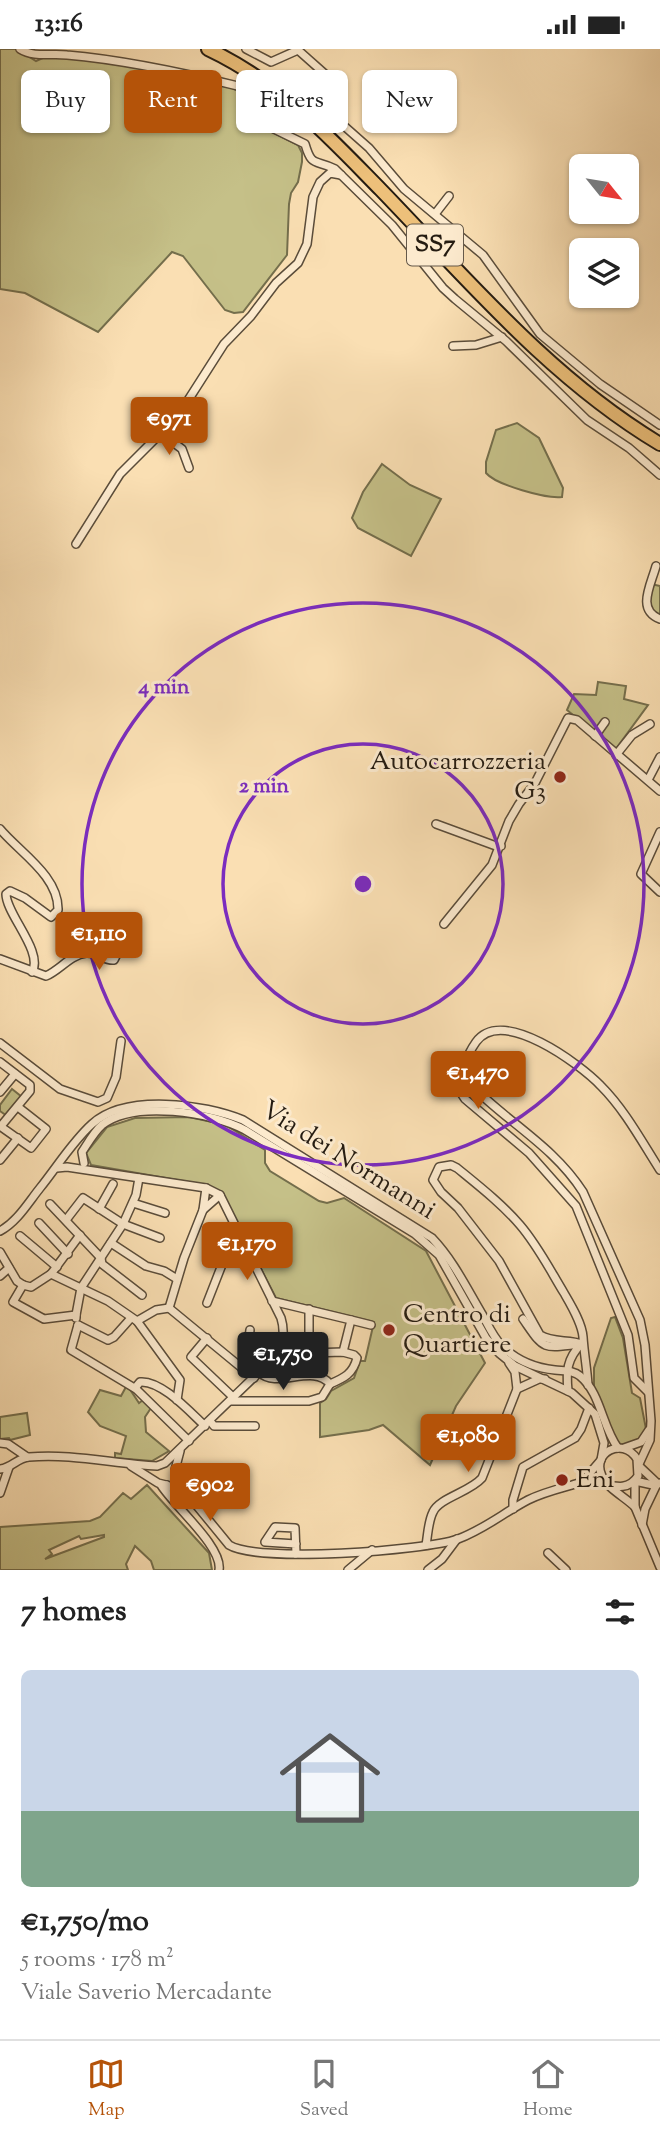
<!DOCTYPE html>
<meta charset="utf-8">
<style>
body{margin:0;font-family:"Sorts Mill Goudy",serif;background:#f2f2f2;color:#222;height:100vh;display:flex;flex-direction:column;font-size:26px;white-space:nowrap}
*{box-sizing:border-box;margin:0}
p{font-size:23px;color:#767676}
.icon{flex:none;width:38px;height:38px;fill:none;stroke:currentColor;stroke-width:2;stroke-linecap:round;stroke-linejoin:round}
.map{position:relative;height:1521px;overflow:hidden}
.details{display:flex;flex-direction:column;background:#fff;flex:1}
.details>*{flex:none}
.hud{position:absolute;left:21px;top:21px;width:620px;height:63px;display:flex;gap:14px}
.needle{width:46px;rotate:120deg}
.fabs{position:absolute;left:569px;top:105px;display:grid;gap:14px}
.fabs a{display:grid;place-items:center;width:70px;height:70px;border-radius:10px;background:#fff;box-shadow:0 2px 5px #0004;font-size:35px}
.price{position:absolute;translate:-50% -60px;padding:0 16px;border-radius:7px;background:#b45309;color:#fff;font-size:23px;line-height:46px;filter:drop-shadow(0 2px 4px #0008)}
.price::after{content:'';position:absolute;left:50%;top:42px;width:21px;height:16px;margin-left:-10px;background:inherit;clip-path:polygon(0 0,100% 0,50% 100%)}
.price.current{background:#222;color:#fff}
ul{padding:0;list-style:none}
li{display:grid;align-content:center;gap:14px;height:371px;padding:0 21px}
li+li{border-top:2px solid #e0e0e0}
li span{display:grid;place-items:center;height:217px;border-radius:10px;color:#555}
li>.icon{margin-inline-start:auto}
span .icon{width:126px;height:126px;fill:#fffc;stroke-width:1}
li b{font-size:30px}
h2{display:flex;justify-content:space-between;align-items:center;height:84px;padding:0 21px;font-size:30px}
.pill{padding:0 24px;border-radius:10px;background:#fff;box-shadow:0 2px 5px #0004;font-size:24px;line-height:63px}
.pill.current{background:#b45309;color:#fff}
.status{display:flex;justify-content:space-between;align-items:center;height:49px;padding:0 35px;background:#fff;direction:ltr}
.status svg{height:19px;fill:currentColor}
.tab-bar{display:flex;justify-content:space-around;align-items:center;height:98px;border-top:2px solid #e0e0e0;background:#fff;font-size:19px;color:#767676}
.tab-bar a{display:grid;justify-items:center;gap:4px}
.tab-bar .current{color:#b45309}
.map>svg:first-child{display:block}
</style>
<div class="status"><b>13:16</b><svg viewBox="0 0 49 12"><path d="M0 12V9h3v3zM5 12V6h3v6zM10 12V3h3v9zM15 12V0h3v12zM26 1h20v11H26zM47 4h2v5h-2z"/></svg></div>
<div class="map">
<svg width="660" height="1521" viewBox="0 0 660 1521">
<rect width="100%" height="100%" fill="#fadfb3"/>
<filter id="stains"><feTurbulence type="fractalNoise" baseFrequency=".00286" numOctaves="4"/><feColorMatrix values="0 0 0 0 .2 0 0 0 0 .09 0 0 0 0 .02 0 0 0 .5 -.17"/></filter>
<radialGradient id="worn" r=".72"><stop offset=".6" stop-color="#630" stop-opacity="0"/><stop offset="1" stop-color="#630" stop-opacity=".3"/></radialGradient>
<g fill="#c5c088" stroke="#746e4c" stroke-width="2" fill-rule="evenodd">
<path d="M0,0H17L36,12L45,8L77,7L225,36L250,47L270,82L298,96L302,104V113L298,133L291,144L289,155L287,206L243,263L234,264L225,261L183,207L172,203L98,283L25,244L0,240Z"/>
<path d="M517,374L539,389L563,439L562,448C547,450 496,436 486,424V413L496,381Z"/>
<path d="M382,415L410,436L441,450L411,507L358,479L352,469L363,443Z"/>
<path d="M651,535L660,537V569L647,561Z"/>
<path d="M598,633L626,637L624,650L648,656L615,701L567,661L574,645L596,646Z"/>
<path d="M12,1040L22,1048L7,1067L0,1062V1056Z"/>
<path d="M189,1068L226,1076L265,1101V1114L270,1122L319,1152L327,1154L344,1149L426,1202L485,1314L456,1357L430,1416L383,1376L369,1381L320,1388V1354L326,1350L331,1342L354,1329L360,1312H365L374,1273L276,1249L222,1144L206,1136L91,1116L86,1104L107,1078L135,1069Z"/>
<path d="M615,1268L623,1289L632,1344L640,1349L647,1385L641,1393L618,1399L594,1347V1319L611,1269Z"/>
<path d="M127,1336L139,1354L143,1351L151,1359L145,1368L146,1383L169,1402L152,1412L115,1409V1404L121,1405L126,1387L100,1377L88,1363L100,1341L121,1347Z"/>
<path d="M27,1364L30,1386L10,1391L9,1389L0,1390V1368Z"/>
<path d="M147,1436L209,1504L212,1521H154L151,1512L135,1497L126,1515L128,1521H0V1478L90,1472L100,1468L123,1444L131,1450ZM104,1486V1488L45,1510L52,1505L49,1501L79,1487L81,1490Z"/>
</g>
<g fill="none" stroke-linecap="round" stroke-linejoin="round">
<g stroke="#5a4c3a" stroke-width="10">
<g id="minor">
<path d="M20,0C34,9 51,4 67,6C126,11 185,24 242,38L254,47L268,77L305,95C312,119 315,110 335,120L392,176L443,239L455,250L506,292L587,371L629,399L660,426"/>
<path d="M246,0L271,13L298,1L325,25L343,76L369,99L404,140L483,206L540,285L600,335L660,376"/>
<path d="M435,165L449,147"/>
<path d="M453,297L476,296L502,288"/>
<path d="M162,385L182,400L189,419"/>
<path d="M76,495L120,425L178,367L224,295L251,267L276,234L298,214L307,195L313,148L320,133L330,124L341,126"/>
<path d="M656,517C651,536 636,561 660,570"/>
<path d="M595,687L605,673"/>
<path d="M616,706L632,686L650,675"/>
<path d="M648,731L660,708"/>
<path d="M436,775L496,797H501"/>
<path d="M0,780C19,803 59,827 58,861L51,868L25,849L10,842L6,845C6,865 44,903 32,923"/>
<path d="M660,783L641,825L660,843"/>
<path d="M444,875L492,816L509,772L519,755L535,734L568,669L577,671L660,742"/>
<path d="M0,910L46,927C60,921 70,906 86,904C97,903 104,912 114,911L119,901L117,890L102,883L91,884"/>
<path d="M0,994L60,1040L98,1053L107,1049L116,1028L121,992"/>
<path d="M0,1013L30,1036V1042L1,1077"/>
<path d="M465,1016L456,1021L455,1026L457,1038L465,1050L529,1104L576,1157L628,1286L634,1329L648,1343"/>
<path d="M0,1043L15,1025"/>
<path d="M0,1077L31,1099L46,1080L18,1058"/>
<path d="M0,1111L18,1089"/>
<path d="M84,1114L82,1103C88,1094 94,1083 102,1076C134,1051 212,1063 245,1081L415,1185L439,1206L486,1289L499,1304L515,1317L572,1344L595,1365L604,1394L601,1411L583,1432"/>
<path d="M206,1139L203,1161L220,1146"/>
<path d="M133,1154L165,1164"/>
<path d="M50,1155L101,1209L102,1215L142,1246"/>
<path d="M99,1160L113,1135"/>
<path d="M66,1171L83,1149L123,1175L160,1189"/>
<path d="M39,1174L68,1205"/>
<path d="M0,1182C17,1173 28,1154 40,1139C57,1118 72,1093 92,1075C126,1044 204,1055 243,1071L432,1189C453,1211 466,1238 482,1265C488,1276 493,1288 502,1297C516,1311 535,1319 555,1321C564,1322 573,1321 580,1327C601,1344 602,1378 618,1399"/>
<path d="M20,1187L57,1218"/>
<path d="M111,1194L146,1217L164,1222L177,1230"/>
<path d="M0,1203L17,1232L23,1236"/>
<path d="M51,1225L108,1252L137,1272L156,1261L169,1259"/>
<path d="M0,1227L9,1219"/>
<path d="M23,1236L13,1253L44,1270L76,1266V1269"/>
<path d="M23,1236L31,1238L51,1225L80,1186"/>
<path d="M272,1252L351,1271L343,1303"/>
<path d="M207,1254L225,1208L247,1201"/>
<path d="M169,1259L254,1329"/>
<path d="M169,1259L184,1209L203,1161"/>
<path d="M76,1266L81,1239L123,1175L136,1146L139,1129"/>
<path d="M523,1270C544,1300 541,1300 578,1295"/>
<path d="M351,1271L371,1276"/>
<path d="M137,1272L180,1331L177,1351"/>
<path d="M78,1276L71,1301L136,1340L189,1392"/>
<path d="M78,1276L108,1291L114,1288L131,1269"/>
<path d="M207,1289L191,1308L234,1349"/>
<path d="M582,1295C569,1290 552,1294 540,1286L499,1212L458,1159L441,1143L433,1131L439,1118L451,1116L457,1119C479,1137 502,1155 520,1176C538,1197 550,1221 564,1244C571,1256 582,1274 583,1288C584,1304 587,1320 588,1336"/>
<path d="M278,1305L343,1303L354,1306L357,1309C353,1325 344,1329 330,1335"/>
<path d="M309,1305V1260"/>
<path d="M509,1314L515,1323L517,1340L539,1330H545"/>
<path d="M245,1320L250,1281"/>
<path d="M259,1323C277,1341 313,1314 330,1335"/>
<path d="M135,1339L140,1333C161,1331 189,1362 205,1377"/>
<path d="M568,1342C566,1322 567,1310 581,1295"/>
<path d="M231,1352H309L322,1348L330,1335"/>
<path d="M210,1372L214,1377H255"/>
<path d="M0,1394L8,1395L27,1408"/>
<path d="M624,1399L641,1393L649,1381"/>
<path d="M180,1402L175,1421L179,1435L229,1496C258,1514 423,1502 458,1490C483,1481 505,1463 528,1451C544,1443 562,1439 579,1434C600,1427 623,1450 638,1427L637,1410C622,1387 591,1404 602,1427C608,1440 625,1448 635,1458"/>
<path d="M639,1415L650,1391L651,1372L645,1296L640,1271L583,1143C553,1096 505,1072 468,1033C462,1018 467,1006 476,993C502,957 580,1015 601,1037C625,1061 642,1093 660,1121"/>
<path d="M131,1417L158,1434L166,1436"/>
<path d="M639,1417L658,1435"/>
<path d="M0,1420C12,1419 17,1409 29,1408C71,1404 115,1415 157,1417L165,1414L278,1305C283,1292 285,1282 281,1269L220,1146L206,1139L67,1118L57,1119"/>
<path d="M660,1434L653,1436L635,1432V1458L660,1518"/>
<path d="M161,1436C174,1457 223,1498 219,1521"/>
<path d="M167,1436L182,1446"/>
<path d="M0,1444L9,1418"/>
<path d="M513,1460V1451L523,1418L575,1389L581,1380L589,1359"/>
<path d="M642,1476L645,1460L657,1435"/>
<path d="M296,1495L265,1493L275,1478L295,1479L296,1505"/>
<path d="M426,1496C428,1485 428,1473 433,1463C439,1449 470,1443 482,1429L517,1340"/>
<path d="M548,1504L566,1521"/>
<path d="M348,1521L372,1501"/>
<path d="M428,1521L442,1510L457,1490"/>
</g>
</g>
<g stroke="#241b11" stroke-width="16">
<path id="trunk" d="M208,0C280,34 326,85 381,141C468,231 551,330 660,395"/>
</g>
<use href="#minor" stroke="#fceace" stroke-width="7"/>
<use href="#trunk" stroke="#edc07a" stroke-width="12"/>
</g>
<g fill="none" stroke="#7b2cbf" stroke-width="3.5">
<circle cx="363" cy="835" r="140"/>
<circle cx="363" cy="835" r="281"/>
</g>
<g fill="#8f2418" stroke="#fceace" stroke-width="2.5">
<circle cx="560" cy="728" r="7"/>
<circle cx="389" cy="1281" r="7"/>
<circle cx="562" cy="1431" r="7"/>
</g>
<g text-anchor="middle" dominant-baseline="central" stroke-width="6" stroke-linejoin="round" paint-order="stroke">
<rect fill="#fceace" stroke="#65594a" stroke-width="2" x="407" y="175.5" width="56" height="41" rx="5"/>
<g font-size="24" font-weight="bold" fill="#241b11">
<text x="435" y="196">SS7</text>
</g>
<g font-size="26" fill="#241b11" stroke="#fceace" text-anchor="start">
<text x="546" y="713" text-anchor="end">Autocarrozzeria<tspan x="546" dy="30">G3</tspan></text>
<text x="403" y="1266">Centro di<tspan x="403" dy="30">Quartiere</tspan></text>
<text x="576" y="1431">Eni</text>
</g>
<g font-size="26" fill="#241b11" stroke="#fceace">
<text transform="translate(348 1112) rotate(32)">Via dei Normanni</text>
</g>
</g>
<circle cx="363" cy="835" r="10" fill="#7b2cbf" stroke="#fceace" stroke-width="3.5"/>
<g font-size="21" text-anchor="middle" font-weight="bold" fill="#7b2cbf" stroke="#fceace" stroke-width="6" stroke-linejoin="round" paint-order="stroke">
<text x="164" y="644">4 min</text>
<text x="264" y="743">2 min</text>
</g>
<rect width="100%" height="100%" filter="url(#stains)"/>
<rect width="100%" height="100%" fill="url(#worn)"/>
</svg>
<div class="fabs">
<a><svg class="needle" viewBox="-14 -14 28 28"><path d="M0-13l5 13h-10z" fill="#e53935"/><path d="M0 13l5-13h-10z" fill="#767676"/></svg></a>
<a><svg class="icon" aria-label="layers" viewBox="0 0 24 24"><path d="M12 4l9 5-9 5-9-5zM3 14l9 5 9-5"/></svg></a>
</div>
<b class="price" style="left:169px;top:408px">€971</b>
<b class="price" style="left:99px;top:923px">€1,110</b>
<b class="price" style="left:478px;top:1062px">€1,470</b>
<b class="price" style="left:247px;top:1233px">€1,170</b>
<b class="price current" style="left:283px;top:1343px">€1,750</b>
<b class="price" style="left:468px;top:1425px">€1,080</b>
<b class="price" style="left:210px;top:1474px">€902</b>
<div class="hud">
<a class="pill">Buy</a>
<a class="pill current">Rent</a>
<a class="pill">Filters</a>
<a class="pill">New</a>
</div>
</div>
<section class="details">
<h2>7 homes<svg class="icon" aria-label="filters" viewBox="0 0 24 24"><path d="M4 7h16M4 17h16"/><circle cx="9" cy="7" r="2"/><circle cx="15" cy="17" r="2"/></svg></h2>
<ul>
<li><span style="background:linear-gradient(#c9d6e8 65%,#7fa58c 0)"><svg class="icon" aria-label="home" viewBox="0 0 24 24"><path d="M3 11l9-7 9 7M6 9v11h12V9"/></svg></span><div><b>€1,750/mo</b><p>5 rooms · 178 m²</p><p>Viale Saverio Mercadante</p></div></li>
</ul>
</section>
<nav class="tab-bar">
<a class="current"><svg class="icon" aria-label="map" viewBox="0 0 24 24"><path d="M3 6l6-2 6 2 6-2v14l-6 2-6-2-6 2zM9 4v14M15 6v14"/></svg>Map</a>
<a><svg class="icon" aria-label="saved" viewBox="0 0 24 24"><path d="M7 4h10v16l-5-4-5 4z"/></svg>Saved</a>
<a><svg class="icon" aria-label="home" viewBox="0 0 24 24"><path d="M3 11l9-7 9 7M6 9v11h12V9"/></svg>Home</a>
</nav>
